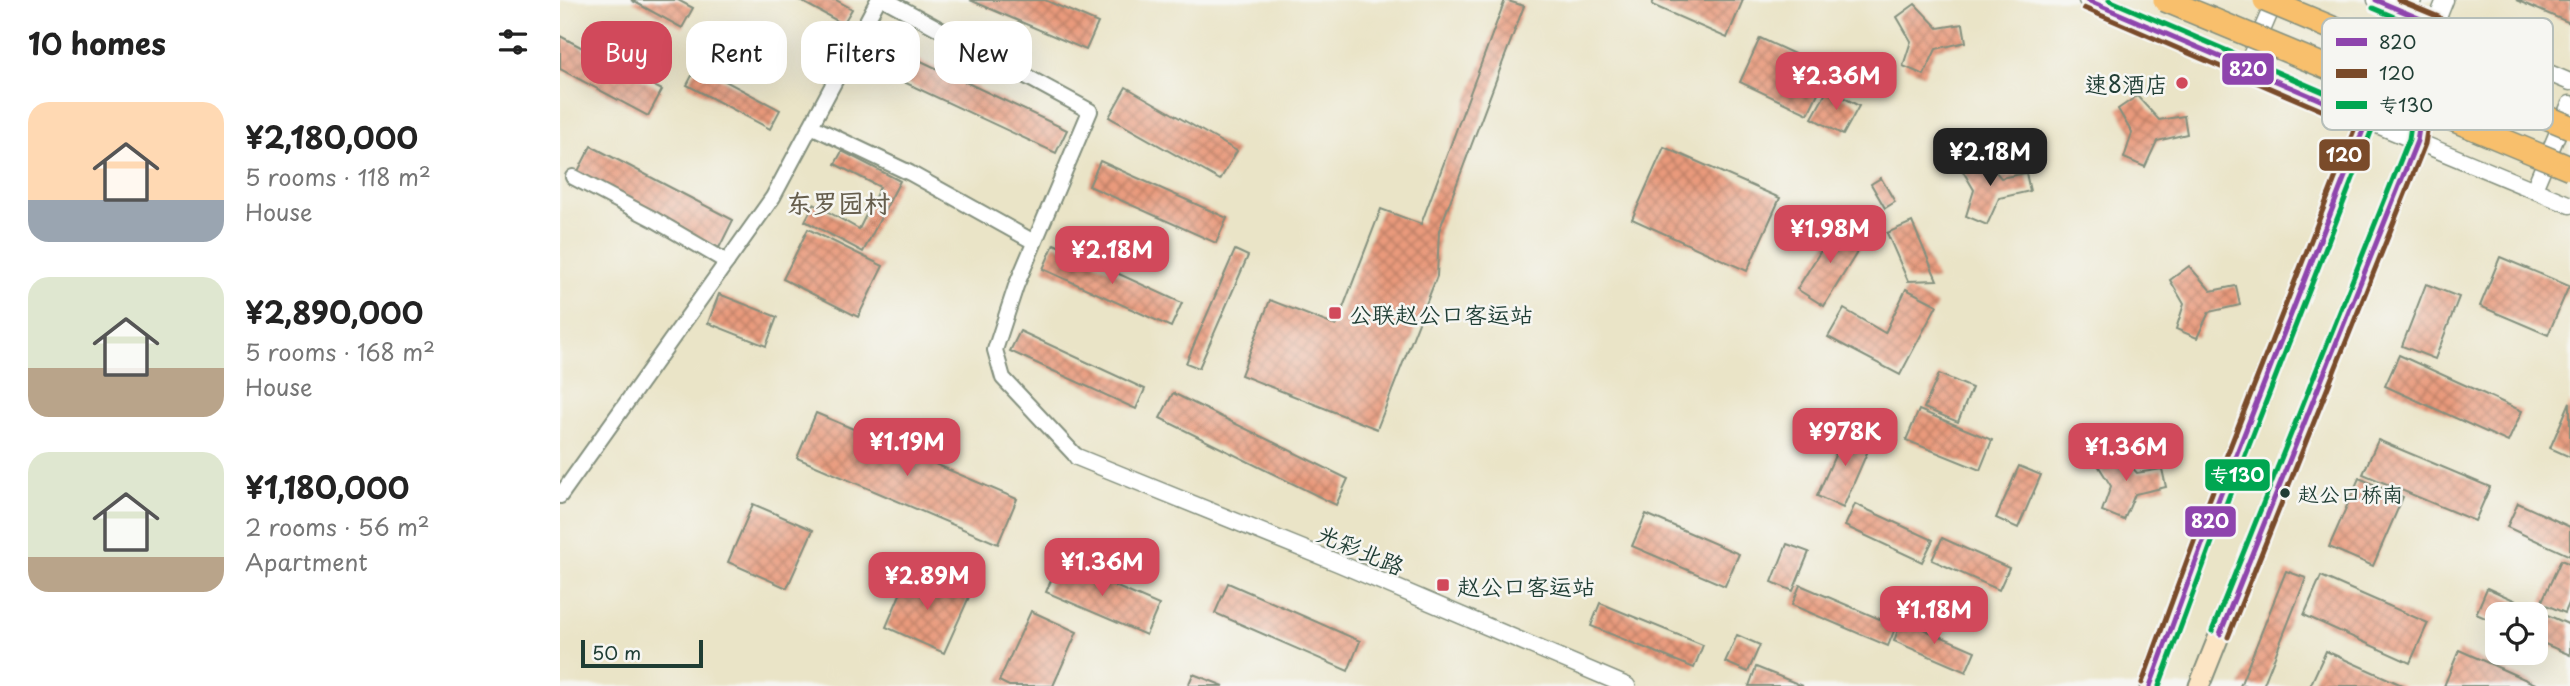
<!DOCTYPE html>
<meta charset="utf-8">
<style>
body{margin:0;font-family:"Playpen Sans","LXGW WenKai TC",sans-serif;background:#f2f2f2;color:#222;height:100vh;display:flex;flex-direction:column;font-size:26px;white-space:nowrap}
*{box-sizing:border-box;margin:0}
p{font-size:23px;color:#767676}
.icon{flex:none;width:38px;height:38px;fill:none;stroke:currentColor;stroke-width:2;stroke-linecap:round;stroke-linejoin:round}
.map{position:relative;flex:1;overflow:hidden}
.drawer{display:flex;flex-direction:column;background:#fff;width:560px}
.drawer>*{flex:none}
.guide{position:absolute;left:21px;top:21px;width:665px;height:63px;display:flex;gap:14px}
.fabs{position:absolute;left:1925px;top:602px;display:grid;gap:14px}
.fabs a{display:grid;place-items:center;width:63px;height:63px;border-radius:14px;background:#fff;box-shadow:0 7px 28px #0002;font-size:35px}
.scale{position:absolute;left:21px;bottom:18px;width:122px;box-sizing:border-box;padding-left:7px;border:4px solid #1f3d34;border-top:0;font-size:19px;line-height:24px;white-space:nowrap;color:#1f3d34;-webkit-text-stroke:5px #f6f6f2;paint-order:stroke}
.price{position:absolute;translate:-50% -60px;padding:0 16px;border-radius:14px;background:#d1495b;color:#fff;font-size:23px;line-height:46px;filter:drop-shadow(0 2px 4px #0008)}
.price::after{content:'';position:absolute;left:50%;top:42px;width:21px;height:16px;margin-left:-10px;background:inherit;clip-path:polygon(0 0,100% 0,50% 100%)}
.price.current{background:#222;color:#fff}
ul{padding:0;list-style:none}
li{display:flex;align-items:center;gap:21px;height:175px;padding:0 28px}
li span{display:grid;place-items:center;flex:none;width:196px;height:140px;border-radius:21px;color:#555}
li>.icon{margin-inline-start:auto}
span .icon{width:84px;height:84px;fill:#fffc;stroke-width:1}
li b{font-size:30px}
h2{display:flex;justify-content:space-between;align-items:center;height:84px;padding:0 28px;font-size:30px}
.pill{padding:0 24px;border-radius:21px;background:#fff;box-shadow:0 7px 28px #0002;font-size:24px;line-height:63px}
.pill.current{background:#d1495b;color:#fff}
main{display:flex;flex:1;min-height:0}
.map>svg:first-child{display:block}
</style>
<main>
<section class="drawer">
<h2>10 homes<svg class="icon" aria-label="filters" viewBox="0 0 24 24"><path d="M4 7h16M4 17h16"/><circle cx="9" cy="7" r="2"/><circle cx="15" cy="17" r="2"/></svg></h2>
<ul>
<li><span style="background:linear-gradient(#ffd9b3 70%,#9aa5b1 0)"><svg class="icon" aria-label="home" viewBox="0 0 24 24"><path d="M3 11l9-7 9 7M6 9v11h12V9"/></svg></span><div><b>¥2,180,000</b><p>5 rooms · 118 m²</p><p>House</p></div></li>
<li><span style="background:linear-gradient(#dfe7d0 65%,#b9a48a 0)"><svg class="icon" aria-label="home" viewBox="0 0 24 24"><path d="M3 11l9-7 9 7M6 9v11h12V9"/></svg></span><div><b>¥2,890,000</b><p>5 rooms · 168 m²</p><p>House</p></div></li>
<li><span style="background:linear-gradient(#dfe7d0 75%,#b9a48a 0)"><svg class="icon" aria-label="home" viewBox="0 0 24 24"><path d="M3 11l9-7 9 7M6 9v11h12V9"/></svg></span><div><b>¥1,180,000</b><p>2 rooms · 56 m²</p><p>Apartment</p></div></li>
</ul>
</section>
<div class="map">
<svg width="2010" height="686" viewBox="0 0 2010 686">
<defs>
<pattern id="building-cross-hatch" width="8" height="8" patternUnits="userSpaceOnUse" patternTransform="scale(1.75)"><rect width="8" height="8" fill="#e99a7c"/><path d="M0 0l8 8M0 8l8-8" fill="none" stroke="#bc7f66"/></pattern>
</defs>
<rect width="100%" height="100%" fill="#f6f6f2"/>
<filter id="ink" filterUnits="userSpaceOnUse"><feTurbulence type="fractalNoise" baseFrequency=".0143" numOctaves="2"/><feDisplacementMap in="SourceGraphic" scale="14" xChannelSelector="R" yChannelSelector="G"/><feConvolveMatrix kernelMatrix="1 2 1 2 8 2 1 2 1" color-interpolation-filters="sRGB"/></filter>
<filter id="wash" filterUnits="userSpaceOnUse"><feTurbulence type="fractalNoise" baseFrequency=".00686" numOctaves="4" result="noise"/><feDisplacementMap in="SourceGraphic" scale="28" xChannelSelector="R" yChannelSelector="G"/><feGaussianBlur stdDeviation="1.57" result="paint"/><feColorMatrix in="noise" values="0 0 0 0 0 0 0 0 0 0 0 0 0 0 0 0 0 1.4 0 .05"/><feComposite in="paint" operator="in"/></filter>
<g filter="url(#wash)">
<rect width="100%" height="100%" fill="#eae4c7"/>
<g id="blocks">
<g fill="url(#building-cross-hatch)">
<path d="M71,0H118L133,8L122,28Z"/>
<path d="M239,0H276L292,9L283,24Z"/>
<path d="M410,0H485L538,23L526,50Z"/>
<path d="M945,0L964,6L879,231L877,276L817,429L681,375L710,300L776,326L821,209L861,224Z"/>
<path d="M1094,0H1183L1167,38L1092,5Z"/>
<path d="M1956,0L2010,1V23Z"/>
<path d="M1355,4L1378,28L1403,24L1406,42L1376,49L1364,75L1343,66L1351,41L1337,17Z"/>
<path d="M0,36L102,90L88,116L0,69Z"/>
<path d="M1200,38L1269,70L1248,114L1180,82Z"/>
<path d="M342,52L507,130L496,153L331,76Z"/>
<path d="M137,66L220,110L210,129L127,85Z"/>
<path d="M566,87L677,151L660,180L549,117Z"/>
<path d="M1268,89L1299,106L1283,135L1252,118Z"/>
<path d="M1577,96L1599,120L1624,116L1627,134L1597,141L1585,167L1564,158L1572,133L1558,109Z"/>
<path d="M31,146L173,220L159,248L17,173Z"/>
<path d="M1104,147L1220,198L1187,271L1072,219Z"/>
<path d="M282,151L340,181L303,252L245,221L254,204L299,229L320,187L275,164Z"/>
<path d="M1419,153L1441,178L1466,173L1470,191L1439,198L1427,225L1406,216L1414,190L1400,166Z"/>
<path d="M540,161L667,218L656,243L529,186Z"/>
<path d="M1321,178L1335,202L1325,208L1311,184Z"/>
<path d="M1352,222L1377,280L1348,281L1327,233Z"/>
<path d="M1277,225L1304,241L1264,306L1237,289Z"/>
<path d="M248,229L323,266L298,317L223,279Z"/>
<path d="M494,244L622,303L611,327L483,269Z"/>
<path d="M675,250L688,256L639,368L626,363Z"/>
<path d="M1940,257L2009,286L1988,335L1920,306Z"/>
<path d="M1629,266L1651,291L1676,286L1680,305L1649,312L1637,338L1616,329L1624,304L1610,280Z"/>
<path d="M1866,284L1899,297L1875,359L1842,346Z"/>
<path d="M1346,289L1377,305L1340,375L1268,337L1284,309L1325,333Z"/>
<path d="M159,294L217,317L206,346L148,323Z"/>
<path d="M460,331L585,389L576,409L450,351Z"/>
<path d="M1839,355L1962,411L1948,442L1825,386Z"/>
<path d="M1379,374L1412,388L1398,422L1364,408Z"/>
<path d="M613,393L788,479L776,505L600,418Z"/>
<path d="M2010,402V457L1990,448Z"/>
<path d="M1359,410L1432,440L1420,470L1346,440Z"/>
<path d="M256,413L457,499L438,544L237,458Z"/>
<path d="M1287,428L1313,439L1283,508L1257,496Z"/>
<path d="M1818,440L1930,487L1915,521L1803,474Z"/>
<path d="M1555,449L1577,473L1602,469L1606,487L1575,494L1564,520L1542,511L1551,486L1536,462Z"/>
<path d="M1459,466L1481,475L1458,528L1436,518Z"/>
<path d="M1799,478L1843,497L1813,566L1769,547Z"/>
<path d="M1958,503L2010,527V556L1947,527Z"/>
<path d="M193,504L253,530L227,588L168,562Z"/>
<path d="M1295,504L1373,540L1362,562L1285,526Z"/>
<path d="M1086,514L1179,554L1165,586L1072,546Z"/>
<path d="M1382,538L1449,568L1439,590L1372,560Z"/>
<path d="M1227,544L1249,552L1233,591L1212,582Z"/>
<path d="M2001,560L2010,564V601L2005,613L1981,603Z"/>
<path d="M499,562L599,605L586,635L486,592Z"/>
<path d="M350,571L409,597L384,653L326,627Z"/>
<path d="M1726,571L1746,578L1703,686H1680Z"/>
<path d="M1761,576L1868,623L1850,663L1744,615Z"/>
<path d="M668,583L800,641L788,671L655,613Z"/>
<path d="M1240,585L1336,626L1328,646L1232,605Z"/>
<path d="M1927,588L2010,625V655L1976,640V614H1937V623L1916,614Z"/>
<path d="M1040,603L1143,645L1134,668L1031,626Z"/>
<path d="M471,611L517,632L493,686H449L439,681Z"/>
<path d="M1342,620L1415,651L1406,672L1334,641Z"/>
<path d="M1177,635L1200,645L1188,672L1165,662Z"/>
<path d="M1899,650L1980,686H1884Z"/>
<path d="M1766,651L1844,686H1750Z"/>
<path d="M1196,667L1243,686H1189Z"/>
<path d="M633,674L664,686H628Z"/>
</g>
</g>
</g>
<g filter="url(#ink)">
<use href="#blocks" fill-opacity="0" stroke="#84907e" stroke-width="2"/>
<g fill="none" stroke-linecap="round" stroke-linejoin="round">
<g stroke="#84907e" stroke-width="18">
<g id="minor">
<path d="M326,0L530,111L456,286L435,350L443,378L517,457"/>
<path d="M251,126L350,173L474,242"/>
<path d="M13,177L95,220L167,262"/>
<path d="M0,496L213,197L318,0"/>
</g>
</g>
<g stroke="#84907e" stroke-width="19">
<g id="tertiary">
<path d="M1527,0L1685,70L2010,205"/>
<path d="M1816,0L2010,82"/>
<path d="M1685,70L1715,0"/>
<path d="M1807,120L1853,0"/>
<path d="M1857,141L1875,25L1885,0"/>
<path d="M1974,189L2010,104"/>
<path d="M517,457L778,563L1067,686"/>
</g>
</g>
<g stroke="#84907e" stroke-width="23">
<g id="secondary">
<path d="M1590,686L1655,509L1807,120"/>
<path d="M1639,686L1857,141"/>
</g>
</g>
<use href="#minor" stroke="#fff" stroke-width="14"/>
<use href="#tertiary" stroke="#fff" stroke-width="16"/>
<use href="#secondary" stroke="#fce5c4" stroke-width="19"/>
<g stroke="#84907e" stroke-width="26" stroke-linecap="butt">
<g id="trunk-bridge">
<path d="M1605,0L2010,168"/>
<path d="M1705,0L2010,127"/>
</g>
</g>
<use href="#trunk-bridge" stroke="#f8bf6c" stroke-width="23"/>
<g stroke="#f6f6f2" stroke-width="10">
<g id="bus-1">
<path d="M1527,0L1807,120L1655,509L1590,686"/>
<path d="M1660,634L1857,141L1875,25L1816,0"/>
</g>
</g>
<g stroke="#f6f6f2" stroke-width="10">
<g id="bus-2">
<path d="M1524,8L1796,125L1647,506L1582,683"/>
<path d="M1668,637L1865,144L1884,24L1879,17L1838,0"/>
</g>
</g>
<g stroke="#f6f6f2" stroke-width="10">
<g id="bus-3">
<path d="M1549,0L1810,112L1816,119L1663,512L1599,686"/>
<path d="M1652,631L1849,139L1865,30L1813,8"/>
</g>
</g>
<use href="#bus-1" stroke="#8e44ad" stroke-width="5"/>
<use href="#bus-2" stroke="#7a4b2a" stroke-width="5"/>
<use href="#bus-3" stroke="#00a651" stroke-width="5"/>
</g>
</g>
<g fill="#d1495b" stroke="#f6f6f2" stroke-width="2.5">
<circle cx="1622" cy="83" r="7"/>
<rect x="768" y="306" width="14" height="14" rx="3.5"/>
<rect x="876" y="578" width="14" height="14" rx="3.5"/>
</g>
<circle fill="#1f3d34" stroke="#f6f6f2" stroke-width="2.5" cx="1725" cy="493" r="6"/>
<g text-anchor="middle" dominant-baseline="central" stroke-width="5" stroke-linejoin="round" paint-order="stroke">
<g font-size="21" fill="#1f3d34" stroke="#f6f6f2" text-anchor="start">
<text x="1738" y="493">赵公口桥南</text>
</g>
<g font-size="23" fill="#1f3d34" stroke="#f6f6f2" text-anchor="start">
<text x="1608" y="83" text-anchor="end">速8酒店</text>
<text x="789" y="313">公联赵公口客运站</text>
<text x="897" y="585">赵公口客运站</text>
</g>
<g font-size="23" fill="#1f3d34" stroke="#f6f6f2">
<text transform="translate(801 549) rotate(23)">光彩北路</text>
</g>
<g font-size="26" font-weight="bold" fill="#665e4d" stroke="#f6f6f2">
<text x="278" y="202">东罗园村</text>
</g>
</g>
<rect x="1762" y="18" width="231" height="112" rx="10" fill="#f6f6f2" stroke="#b6beb9" stroke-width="2"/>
<rect x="1776" y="38" width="31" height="8" fill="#8e44ad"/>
<rect x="1776" y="69" width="31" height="9" fill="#7a4b2a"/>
<rect x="1776" y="101" width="31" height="8" fill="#00a651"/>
<g font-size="19" fill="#1f3d34">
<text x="1819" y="49">820</text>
<text x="1819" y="80">120</text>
<text x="1819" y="112">专130</text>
</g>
<g stroke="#f6f6f2" stroke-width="2.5">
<rect x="1661" y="52" width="54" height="34" rx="7" fill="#8e44ad"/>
<rect x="1758" y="138" width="53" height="34" rx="7" fill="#7a4b2a"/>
<rect x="1644" y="458" width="67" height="34" rx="7" fill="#00a651"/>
<rect x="1624" y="505" width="53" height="33" rx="7" fill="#8e44ad"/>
</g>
<g font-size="19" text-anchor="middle" font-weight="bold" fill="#fff">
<text x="1688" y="76">820</text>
<text x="1784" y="162">120</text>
<text x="1677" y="482">专130</text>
<text x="1650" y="528">820</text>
</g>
</svg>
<div class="fabs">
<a><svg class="icon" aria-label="locate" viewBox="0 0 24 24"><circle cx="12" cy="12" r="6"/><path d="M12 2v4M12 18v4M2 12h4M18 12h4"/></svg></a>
</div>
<div class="scale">50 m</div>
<b class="price" style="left:1276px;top:112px">¥2.36M</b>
<b class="price current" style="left:1430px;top:188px">¥2.18M</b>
<b class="price" style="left:1270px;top:265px">¥1.98M</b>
<b class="price" style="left:552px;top:286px">¥2.18M</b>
<b class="price" style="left:1285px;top:468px">¥978K</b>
<b class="price" style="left:347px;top:478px">¥1.19M</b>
<b class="price" style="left:1566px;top:483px">¥1.36M</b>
<b class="price" style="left:542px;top:598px">¥1.36M</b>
<b class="price" style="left:367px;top:612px">¥2.89M</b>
<b class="price" style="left:1374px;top:646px">¥1.18M</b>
<div class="guide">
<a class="pill current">Buy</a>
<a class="pill">Rent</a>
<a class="pill">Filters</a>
<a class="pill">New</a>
</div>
</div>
</main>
